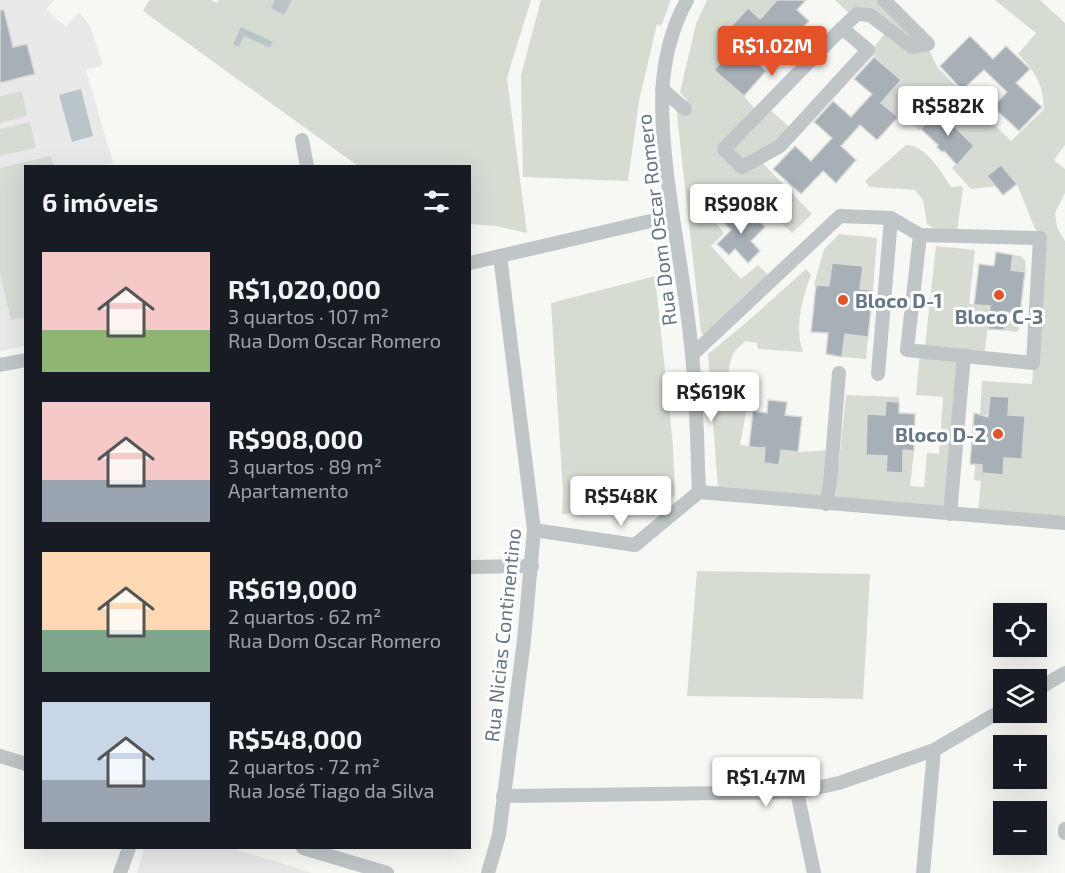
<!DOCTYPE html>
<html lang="pt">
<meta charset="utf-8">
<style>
body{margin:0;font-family:"Exo 2",sans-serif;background:#20242c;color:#f1f3f6;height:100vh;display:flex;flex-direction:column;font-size:22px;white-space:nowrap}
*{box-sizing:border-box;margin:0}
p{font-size:20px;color:#9ea1a6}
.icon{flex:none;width:33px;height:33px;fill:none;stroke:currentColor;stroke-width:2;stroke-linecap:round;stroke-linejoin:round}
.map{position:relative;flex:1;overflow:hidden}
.panel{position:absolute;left:24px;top:165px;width:447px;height:684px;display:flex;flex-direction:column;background:#171b24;border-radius:0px;box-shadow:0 6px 24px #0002}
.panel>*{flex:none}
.fabs{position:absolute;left:993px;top:603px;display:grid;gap:12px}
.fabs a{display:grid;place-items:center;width:54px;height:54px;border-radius:0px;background:#171b24;box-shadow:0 6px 24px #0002;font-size:30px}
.price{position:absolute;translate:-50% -51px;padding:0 14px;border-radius:6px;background:#fff;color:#222;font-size:20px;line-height:39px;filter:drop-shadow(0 2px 3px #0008)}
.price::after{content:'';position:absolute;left:50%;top:36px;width:18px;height:14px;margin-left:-9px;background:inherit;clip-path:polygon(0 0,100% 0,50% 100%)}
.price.selected{background:#e35228;color:#fff}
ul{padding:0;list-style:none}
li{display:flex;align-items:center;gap:18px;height:150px;padding:0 18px}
li span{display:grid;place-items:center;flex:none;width:168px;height:120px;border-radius:0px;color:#555}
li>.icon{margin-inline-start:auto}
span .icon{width:72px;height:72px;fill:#fffc;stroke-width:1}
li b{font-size:26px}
h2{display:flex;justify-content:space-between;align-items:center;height:72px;padding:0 18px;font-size:26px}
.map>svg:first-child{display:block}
</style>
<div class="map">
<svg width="1065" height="873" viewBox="0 0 1065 873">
<rect width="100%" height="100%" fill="#f7f7f4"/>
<g fill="#e8e9e8">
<path d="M0,0H54L46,9L66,27L79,12L90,26L103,65L86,70L113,163L101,166H26L25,346L0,351Z"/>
<path d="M144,848H232L312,873H137Z"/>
</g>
<g fill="#d7dcd3">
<path d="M149,0H211L217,3L219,0H531L507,78L527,233L496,226L470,224V166H358L143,11Z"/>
<path d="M541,0H671L661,26L657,24L639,101L628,181L523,177L521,75Z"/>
<path d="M707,0H777L760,19L748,8L725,32L737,44L714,70L744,96L758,113L766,106L794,131L758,158L812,214L792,233L747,189L712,219L724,233L711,246L741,279L758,265L770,277L705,336L701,333L677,115L678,109L682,114L688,102L680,92L696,24Z"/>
<path d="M835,0H884L927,46L938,68L1011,141L1044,109C1043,84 1035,71 1018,54L1036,33L995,0H1040L1065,23V145L1054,160L1065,169V193L1055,213L1057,227L1065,241V518L978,512L981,481L974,480L975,465H982V473L1002,475L1004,458L1022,459L1025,416L1008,415L1009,397L990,396L988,415H980L982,381L1032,384L1043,237L1035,229L1017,184L1001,165L988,176L996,186L971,189L952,168L973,146L938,111L919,131L911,122L898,117L881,103L901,80L870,52L886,32L870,15L853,17Z"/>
<path d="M22,91L27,116L0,123V96Z"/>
<path d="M30,122L36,148L0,156V129Z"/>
<path d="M906,145C926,145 941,172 951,187L961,186L963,188L957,232L942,234L927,224L923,200L915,190L870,187L865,181Z"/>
<path d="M51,156L54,166H26L25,317L11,320L0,273V168Z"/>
<path d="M839,234L877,238L873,290L860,289L832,263L829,286L814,285L824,249Z"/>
<path d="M936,246L975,250L969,304L990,306L985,351L925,346Z"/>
<path d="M1013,255L1021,256L1026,262L1025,272L1011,270Z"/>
<path d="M806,269L811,275C802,299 794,328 803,352L758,349L757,343L746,341C742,344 738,347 735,351C729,359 725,381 736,387C739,389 746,389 750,390L740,445L765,448L764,463L779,465L781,450L798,452L833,450L825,499L718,489L708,354L748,321Z"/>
<path d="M655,276L673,446L675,496L643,509L562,514L563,492L551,303Z"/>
<path d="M1006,312L1020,314L1019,330L1016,332L1004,330Z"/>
<path d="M845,334L868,337L866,359L842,357Z"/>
<path d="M920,351L964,355L944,509L835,499L846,395L899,397V402L886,401L885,415L867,414L866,455L887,456V472H903V450L914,451L910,486L924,487L927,453L939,454L943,397L916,395Z"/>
<path d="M697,571L870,574L863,699L687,696Z"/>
</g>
<g fill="#b9c5c9">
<path d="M275,0H292L284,15L271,8Z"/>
<path d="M241,27L273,42L270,48L244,36L239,47L233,44Z"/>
<path d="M81,89L93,136L72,142L59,95Z"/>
</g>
<g fill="#a7b0b6" stroke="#d9d9d7" stroke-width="1.5">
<path d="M777,0H806L797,10L809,21L787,44L777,36L755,60L766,71L744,96L714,70L737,44L725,33L748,8L760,19Z"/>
<path d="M0,10H4L13,47L27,44L35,74L0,83Z"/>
<path d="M970,36L993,59L1006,46L1030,69L1016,83L1042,107L1019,131L993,107L1007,92L984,70L962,90L940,66Z"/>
<path d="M874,57L901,80L881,103L898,117L877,140L860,125L841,146L856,160L836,183L823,171L801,194L773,169L795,146L811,161L832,138L814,122L833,101L851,117L872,94L854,79Z"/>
<path d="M938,110L974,146L957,165L944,151L942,152L937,147L938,145L921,129Z"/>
<path d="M1001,165L1017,184L1003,195L987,176Z"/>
<path d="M733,208L747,222L753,216L765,227L751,241L760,251L748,263L735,249L729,255L717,244L731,230L721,220Z"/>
<path d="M996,252L1013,255L1011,270L1025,272L1020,314L1006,312L1004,330L988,329L990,306L974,305L979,264L994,266Z"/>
<path d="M832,263L863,266L860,289L873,290L868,337L845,334L842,357L826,354L828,333L811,332L816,285L829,286Z"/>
<path d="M990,396L1009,397L1008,415L1025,416L1022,459L1004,458L1003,475L982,473V465L970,464L974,413L988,417Z"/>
<path d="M768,400L787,402L785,415L802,417L798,452L781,450L779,465L764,463L765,448L749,447L753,411L767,413Z"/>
<path d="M886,401L899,402V413L915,414L914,451L903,450V473L886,472L887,456L866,455L867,414L885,415Z"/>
</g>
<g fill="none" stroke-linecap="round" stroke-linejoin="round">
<g stroke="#c0c5c8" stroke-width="14">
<path d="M687,0C656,56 660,113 667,174C674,234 687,295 692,355C697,401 697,447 699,492"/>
<path d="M842,28L868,50L780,146L742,167L724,149L842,28L857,14L870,15L912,47L928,44L884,0"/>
<path d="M662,89L685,109"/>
<path d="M302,140L307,166"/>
<path d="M470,263L672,216"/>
<path d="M692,355L840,216L891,218L920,235L907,350L1033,363L1040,238L920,235"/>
<path d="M0,365L26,360"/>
<path d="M878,374L891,218"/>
<path d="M699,492L1065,523"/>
<path d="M826,504L830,484L839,373"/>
<path d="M950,514L964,355"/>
<path d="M534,530L635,545L699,492"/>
<path d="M470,567L532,566"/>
<path d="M1036,690L1065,673"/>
<path d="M0,756L26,764"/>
<path d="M797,792L814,873"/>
<path d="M503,796L797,792L839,783L934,750L1004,709"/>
<path d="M1065,829V833"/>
<path d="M303,848L387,873"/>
<path d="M120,873L129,848"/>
<path d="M488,873L499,835L524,640L534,530L500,256"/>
<path d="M923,873L934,750"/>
</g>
</g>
<g fill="#e35228" stroke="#fff" stroke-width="2">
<circle cx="999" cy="295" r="6"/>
<circle cx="843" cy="300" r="6"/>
<circle cx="998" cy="434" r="6"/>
</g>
<g text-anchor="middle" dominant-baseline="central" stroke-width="6" stroke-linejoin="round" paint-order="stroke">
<g font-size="20" fill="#667885" stroke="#fff">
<text transform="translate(656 220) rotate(-97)">Rua Dom Oscar Romero</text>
<text transform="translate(502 635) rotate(-84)">Rua Nicias Continentino</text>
</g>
<g font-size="20" font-weight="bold" fill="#667885" stroke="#fff" text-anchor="start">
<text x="855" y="300">Bloco D-1</text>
<text x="999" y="316" text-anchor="middle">Bloco C-3</text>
<text x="986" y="434" text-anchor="end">Bloco D-2</text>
</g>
</g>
</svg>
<div class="fabs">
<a><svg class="icon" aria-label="locate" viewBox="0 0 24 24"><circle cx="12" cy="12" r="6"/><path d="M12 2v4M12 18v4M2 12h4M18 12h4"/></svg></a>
<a><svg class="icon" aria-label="layers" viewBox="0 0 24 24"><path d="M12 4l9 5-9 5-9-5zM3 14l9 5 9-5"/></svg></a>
<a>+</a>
<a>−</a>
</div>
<b class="price selected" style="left:772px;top:77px">R$1.02M</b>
<b class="price" style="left:948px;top:137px">R$582K</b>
<b class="price" style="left:741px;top:235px">R$908K</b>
<b class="price" style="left:711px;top:423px">R$619K</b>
<b class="price" style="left:621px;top:527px">R$548K</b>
<b class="price" style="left:766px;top:808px">R$1.47M</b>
<section class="panel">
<h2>6 imóveis<svg class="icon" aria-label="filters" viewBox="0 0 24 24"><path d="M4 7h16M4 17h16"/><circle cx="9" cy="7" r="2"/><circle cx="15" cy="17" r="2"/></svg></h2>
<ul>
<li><span style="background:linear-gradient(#f6c9c9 65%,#8fb573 0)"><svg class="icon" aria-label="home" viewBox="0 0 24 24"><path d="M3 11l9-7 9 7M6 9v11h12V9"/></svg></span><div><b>R$1,020,000</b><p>3 quartos · 107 m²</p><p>Rua Dom Oscar Romero</p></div></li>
<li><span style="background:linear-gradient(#f6c9c9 65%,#9aa5b1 0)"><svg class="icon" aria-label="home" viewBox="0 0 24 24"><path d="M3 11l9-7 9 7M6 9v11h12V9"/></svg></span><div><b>R$908,000</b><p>3 quartos · 89 m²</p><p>Apartamento</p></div></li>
<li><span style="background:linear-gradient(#ffd9b3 65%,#7fa58c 0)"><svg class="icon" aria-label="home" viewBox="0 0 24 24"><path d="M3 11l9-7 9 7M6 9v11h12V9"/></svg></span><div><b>R$619,000</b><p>2 quartos · 62 m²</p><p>Rua Dom Oscar Romero</p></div></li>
<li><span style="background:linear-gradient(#c9d6e8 65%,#9aa5b1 0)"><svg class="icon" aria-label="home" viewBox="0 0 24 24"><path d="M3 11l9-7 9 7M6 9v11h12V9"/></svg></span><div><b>R$548,000</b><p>2 quartos · 72 m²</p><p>Rua José Tiago da Silva</p></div></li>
</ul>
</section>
</div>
